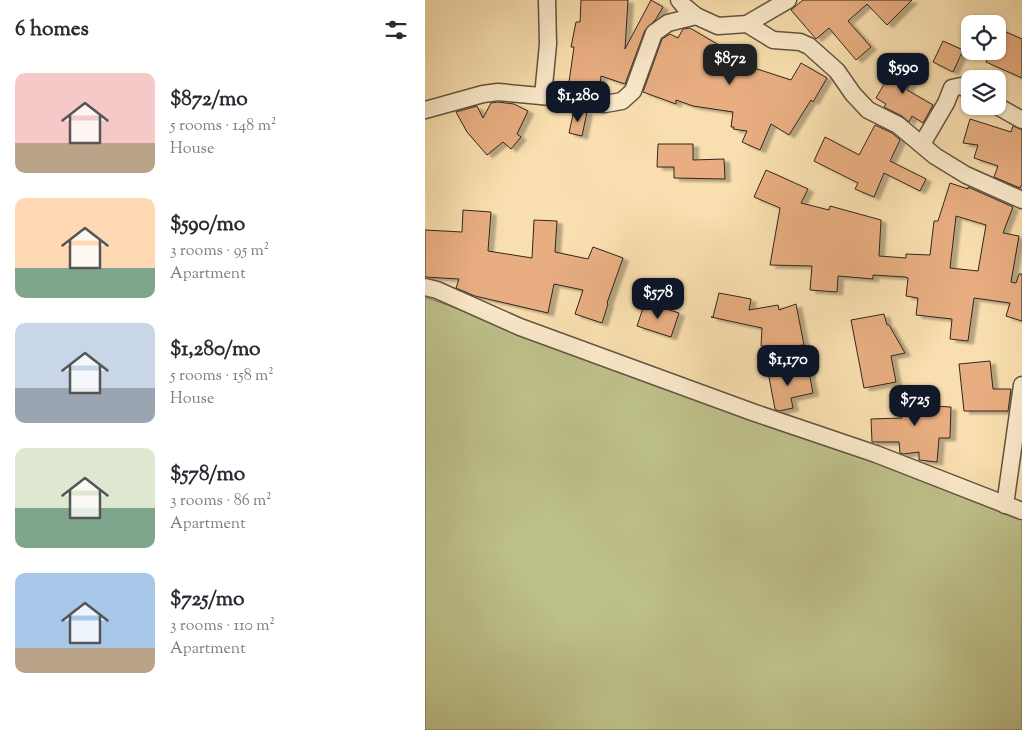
<!DOCTYPE html>
<meta charset="utf-8">
<style>
body{margin:0;font-family:"Sorts Mill Goudy",serif;background:#f2f2f3;color:#2b2b33;height:100vh;display:flex;flex-direction:column;font-size:19px;white-space:nowrap}
*{box-sizing:border-box;margin:0}
p{font-size:16px;color:#7c7c81}
.icon{flex:none;width:28px;height:28px;fill:none;stroke:currentColor;stroke-width:2;stroke-linecap:round;stroke-linejoin:round}
.map{position:relative;flex:1;overflow:hidden}
.side{display:flex;flex-direction:column;background:#fff;width:425px}
.side>*{flex:none}
.buttons{position:absolute;left:536px;top:15px;display:grid;gap:10px}
.buttons a{display:grid;place-items:center;width:45px;height:45px;border-radius:10px;background:#fff;box-shadow:0 1px 4px #0004;font-size:25px}
.price{position:absolute;translate:-50% -42px;padding:0 11px;border-radius:10px;background:#111827;color:#fff;font-size:16px;line-height:32px;filter:drop-shadow(0 1px 2px #0008)}
.price::after{content:'';position:absolute;left:50%;top:30px;width:15px;height:11px;margin-left:-8px;background:inherit;clip-path:polygon(0 0,100% 0,50% 100%)}
.price.selected{background:#222;color:#fff}
ul{padding:0;list-style:none}
li{display:flex;align-items:center;gap:15px;height:125px;padding:0 15px}
li span{display:grid;place-items:center;flex:none;width:140px;height:100px;border-radius:10px;color:#555}
li>.icon{margin-inline-start:auto}
span .icon{width:60px;height:60px;fill:#fffc;stroke-width:1}
li b{font-size:21px}
h2{display:flex;justify-content:space-between;align-items:center;height:60px;padding:0 15px;font-size:21px}
main{display:flex;flex:1;min-height:0}
.map>svg:first-child{display:block}
</style>
<main>
<section class="side">
<h2>6 homes<svg class="icon" aria-label="filters" viewBox="0 0 24 24"><path d="M4 7h16M4 17h16"/><circle cx="9" cy="7" r="2"/><circle cx="15" cy="17" r="2"/></svg></h2>
<ul>
<li><span style="background:linear-gradient(#f6c9c9 70%,#b9a48a 0)"><svg class="icon" aria-label="home" viewBox="0 0 24 24"><path d="M3 11l9-7 9 7M6 9v11h12V9"/></svg></span><div><b>$872/mo</b><p>5 rooms · 148 m²</p><p>House</p></div></li>
<li><span style="background:linear-gradient(#ffd9b3 70%,#7fa58c 0)"><svg class="icon" aria-label="home" viewBox="0 0 24 24"><path d="M3 11l9-7 9 7M6 9v11h12V9"/></svg></span><div><b>$590/mo</b><p>3 rooms · 95 m²</p><p>Apartment</p></div></li>
<li><span style="background:linear-gradient(#c9d6e8 65%,#9aa5b1 0)"><svg class="icon" aria-label="home" viewBox="0 0 24 24"><path d="M3 11l9-7 9 7M6 9v11h12V9"/></svg></span><div><b>$1,280/mo</b><p>5 rooms · 158 m²</p><p>House</p></div></li>
<li><span style="background:linear-gradient(#dfe7d0 60%,#7fa58c 0)"><svg class="icon" aria-label="home" viewBox="0 0 24 24"><path d="M3 11l9-7 9 7M6 9v11h12V9"/></svg></span><div><b>$578/mo</b><p>3 rooms · 86 m²</p><p>Apartment</p></div></li>
<li><span style="background:linear-gradient(#a9c7e8 75%,#b9a48a 0)"><svg class="icon" aria-label="home" viewBox="0 0 24 24"><path d="M3 11l9-7 9 7M6 9v11h12V9"/></svg></span><div><b>$725/mo</b><p>3 rooms · 110 m²</p><p>Apartment</p></div></li>
</ul>
</section>
<div class="map">
<svg width="597" height="730" viewBox="0 0 597 730">
<defs>
<filter id="shadow"><feDropShadow dx="5.5" dy="3" stdDeviation="1" flood-color="#0004"/></filter>
</defs>
<rect width="100%" height="100%" fill="#f9dfaf"/>
<filter id="stains"><feTurbulence type="fractalNoise" baseFrequency=".004" numOctaves="4"/><feColorMatrix values="0 0 0 0 .2 0 0 0 0 .09 0 0 0 0 .02 0 0 0 .5 -.17"/></filter>
<radialGradient id="worn" r=".72"><stop offset=".6" stop-color="#630" stop-opacity="0"/><stop offset="1" stop-color="#630" stop-opacity=".3"/></radialGradient>
<path fill="#bec18a" stroke="#787454" d="M0,297L597,513V730H0Z"/>
<g fill="#e8ae81" stroke="#31261f" fill-rule="evenodd" filter="url(#shadow)">
<path d="M156,0H203L200,49L226,0L238,7L231,19L220,30L200,84L176,76L174,93L143,89L149,47H146L151,22H155Z"/>
<path d="M378,0H487L462,25L442,4L423,21L446,47L431,60L404,28L391,39L366,10Z"/>
<path d="M265,28L326,64V67L366,80L376,63L402,78L388,102L386,100L364,135L346,124L335,150L317,142L322,131L308,129L309,127H306L308,112L268,106L251,100V104L218,92L237,39L245,34L253,38L258,29Z"/>
<path d="M572,28L597,39V78L561,62L565,51H572Z"/>
<path d="M518,41L538,50L528,72L508,62Z"/>
<path d="M472,62L491,73L482,90L508,105L498,123L487,116L484,122L477,116L459,107L461,104L451,98Z"/>
<path d="M73,102L89,104L103,111L92,134L96,137L86,149L78,142L62,155L42,132L31,112L52,106L58,118L66,103Z"/>
<path d="M149,110L162,112L157,136L144,133Z"/>
<path d="M545,119L586,132L588,126L597,130V184L595,188L569,177L573,166L549,158L553,145L538,143Z"/>
<path d="M450,125L467,133L475,140L465,161L501,179L495,191L459,173L449,197L430,189L433,183L389,161L400,137L434,155Z"/>
<path d="M233,144H268V160L299,159L300,179L249,178V167H232Z"/>
<path d="M341,170L383,189L376,203L404,210L405,206L456,220L454,256L481,258V254L505,255L509,221H513L525,183L543,189V187L588,207L578,233L594,236L586,282L591,283L594,274H597V321L581,316L585,303L549,298L543,341L525,339L527,319L491,315L493,298L481,296L483,278L480,277L448,275V279L413,276L412,292L385,290L387,266L345,265L355,208L329,197ZM531,216L561,225L553,271L525,268Z"/>
<path d="M38,210L66,212L63,251L107,258L109,220L132,221L130,252L163,259L168,247L198,258L182,303L183,304L177,323L150,314L158,290L129,284L123,313L50,296L31,288L34,279L0,277V230L37,232Z"/>
<path d="M294,293L326,299L324,310L353,305L354,310L371,304L379,345L354,347L336,346L337,328L286,317H288Z"/>
<path d="M220,302L254,313L246,337L212,326Z"/>
<path d="M459,314L462,325H464L480,353L466,356L471,382L439,388L426,320Z"/>
<path d="M565,361L568,389H586L583,411H539L534,364Z"/>
<path d="M356,364L358,377L384,372L388,393L366,398L368,408L354,411L350,409L342,367Z"/>
<path d="M476,387H490L491,405L526,407L525,438H514L512,462L494,460V452L478,454L475,453L474,442H447L446,419L477,418Z"/>
</g>
<g fill="none" stroke-linecap="round" stroke-linejoin="round">
<g stroke="#635443" stroke-width="19">
<g id="minor">
<path d="M254,0L259,6L271,16L293,26L322,24L363,0"/>
<path d="M322,24L348,40L375,42L384,46L412,71L428,94L443,110L473,125L510,156L541,175L597,200"/>
<path d="M118,96L123,44L122,0"/>
<path d="M572,106L597,120"/>
<path d="M0,110L58,94L73,92L137,98L180,104L197,101L208,91L229,33L243,23L271,16"/>
<path d="M497,144L521,103L527,88L536,86L545,91"/>
<path d="M0,287L12,290L95,327L330,413L451,454L597,511"/>
<path d="M580,505L597,385"/>
</g>
</g>
<use href="#minor" stroke="#fbeacb" stroke-width="16"/>
</g>
<rect width="100%" height="100%" filter="url(#stains)"/>
<rect width="100%" height="100%" fill="url(#worn)"/>
</svg>
<div class="buttons">
<a><svg class="icon" aria-label="locate" viewBox="0 0 24 24"><circle cx="12" cy="12" r="6"/><path d="M12 2v4M12 18v4M2 12h4M18 12h4"/></svg></a>
<a><svg class="icon" aria-label="layers" viewBox="0 0 24 24"><path d="M12 4l9 5-9 5-9-5zM3 14l9 5 9-5"/></svg></a>
</div>
<b class="price selected" style="left:305px;top:86px">$872</b>
<b class="price" style="left:478px;top:95px">$590</b>
<b class="price" style="left:153px;top:123px">$1,280</b>
<b class="price" style="left:233px;top:320px">$578</b>
<b class="price" style="left:363px;top:387px">$1,170</b>
<b class="price" style="left:490px;top:427px">$725</b>
</div>
</main>
